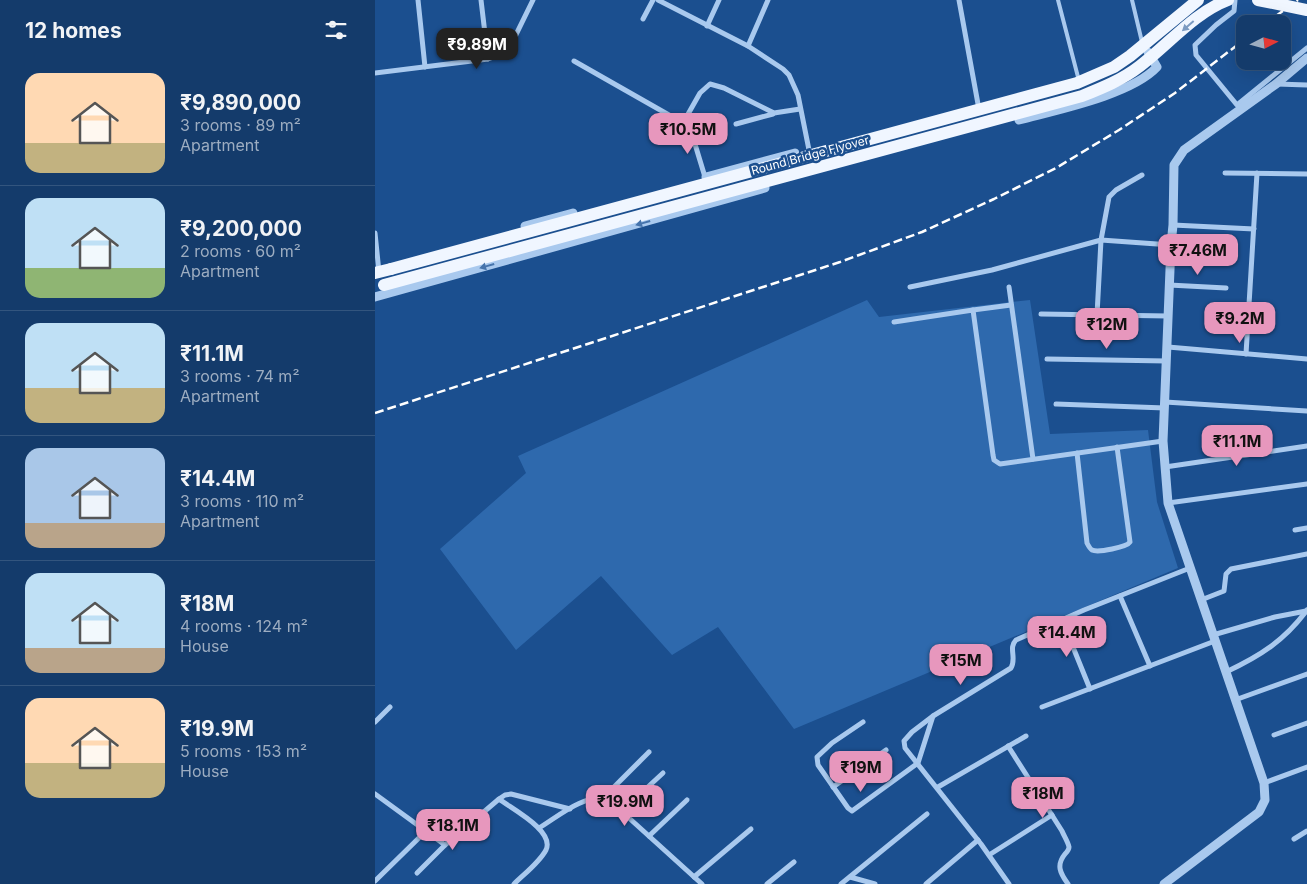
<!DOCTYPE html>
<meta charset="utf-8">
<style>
body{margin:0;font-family:Inter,sans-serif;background:#1d4271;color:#f1f3f6;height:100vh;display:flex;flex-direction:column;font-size:19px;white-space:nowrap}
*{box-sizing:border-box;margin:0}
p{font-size:16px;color:#9dadc1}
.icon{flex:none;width:28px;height:28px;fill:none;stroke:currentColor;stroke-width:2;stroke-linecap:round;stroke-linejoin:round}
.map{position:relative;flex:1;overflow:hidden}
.side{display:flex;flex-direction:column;background:#143b6b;width:375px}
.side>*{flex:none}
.needle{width:32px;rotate:84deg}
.tools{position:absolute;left:861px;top:15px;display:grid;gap:10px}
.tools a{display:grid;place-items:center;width:55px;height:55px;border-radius:10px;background:#143b6b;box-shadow:0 5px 20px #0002,0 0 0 1px #33557e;font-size:25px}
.price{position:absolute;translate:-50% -42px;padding:0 11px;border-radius:10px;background:#e797bd;color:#111;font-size:16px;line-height:32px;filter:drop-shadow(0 1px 2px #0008)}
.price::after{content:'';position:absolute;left:50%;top:30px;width:15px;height:11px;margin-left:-8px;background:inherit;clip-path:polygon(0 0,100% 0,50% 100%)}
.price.current{background:#222;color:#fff}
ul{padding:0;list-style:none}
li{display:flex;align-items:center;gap:15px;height:125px;padding:0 25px}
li+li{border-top:1px solid #33557e}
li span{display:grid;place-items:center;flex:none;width:140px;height:100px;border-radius:15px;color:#555}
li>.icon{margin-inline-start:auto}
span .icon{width:60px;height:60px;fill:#fffc;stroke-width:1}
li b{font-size:21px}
h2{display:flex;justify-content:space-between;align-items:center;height:60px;padding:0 25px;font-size:21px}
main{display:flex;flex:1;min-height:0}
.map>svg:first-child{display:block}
</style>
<main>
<section class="side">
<h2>12 homes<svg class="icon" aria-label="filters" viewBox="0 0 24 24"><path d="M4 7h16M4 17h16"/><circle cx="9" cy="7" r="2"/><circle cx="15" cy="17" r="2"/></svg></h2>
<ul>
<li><span style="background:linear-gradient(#ffd9b3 70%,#c2b280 0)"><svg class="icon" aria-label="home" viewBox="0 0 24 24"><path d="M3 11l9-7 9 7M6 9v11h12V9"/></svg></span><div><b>₹9,890,000</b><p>3 rooms · 89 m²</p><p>Apartment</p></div></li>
<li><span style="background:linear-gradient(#bfe0f5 70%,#8fb573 0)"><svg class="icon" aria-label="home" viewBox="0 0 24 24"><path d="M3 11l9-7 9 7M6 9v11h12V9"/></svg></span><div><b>₹9,200,000</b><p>2 rooms · 60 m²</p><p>Apartment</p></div></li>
<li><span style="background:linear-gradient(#bfe0f5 65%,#c2b280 0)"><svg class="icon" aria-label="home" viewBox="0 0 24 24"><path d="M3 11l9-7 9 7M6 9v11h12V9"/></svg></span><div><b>₹11.1M</b><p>3 rooms · 74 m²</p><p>Apartment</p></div></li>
<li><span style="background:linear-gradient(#a9c7e8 75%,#b9a48a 0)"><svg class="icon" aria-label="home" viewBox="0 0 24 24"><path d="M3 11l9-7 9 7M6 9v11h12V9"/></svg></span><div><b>₹14.4M</b><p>3 rooms · 110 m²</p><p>Apartment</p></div></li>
<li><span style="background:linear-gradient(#bfe0f5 75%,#b9a48a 0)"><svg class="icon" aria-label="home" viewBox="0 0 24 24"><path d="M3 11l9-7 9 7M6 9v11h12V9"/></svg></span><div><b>₹18M</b><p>4 rooms · 124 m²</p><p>House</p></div></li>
<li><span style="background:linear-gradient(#ffd9b3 65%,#c2b280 0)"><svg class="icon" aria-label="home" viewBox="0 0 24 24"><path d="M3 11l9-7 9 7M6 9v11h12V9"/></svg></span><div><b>₹19.9M</b><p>5 rooms · 153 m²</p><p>House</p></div></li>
</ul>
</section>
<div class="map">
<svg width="932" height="884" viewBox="0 0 932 884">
<rect width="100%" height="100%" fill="#1b4f8f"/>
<path fill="#2e69ad" d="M492,300L504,317L655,300L675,434L773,430L782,502L803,568L419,729L343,627L297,655L226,576L141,650L65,549L151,473L143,456Z"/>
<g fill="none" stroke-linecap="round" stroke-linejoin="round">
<g stroke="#a9c9ee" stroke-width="4">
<path d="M683,0L703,77"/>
<path d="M757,0L767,42"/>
</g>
<g stroke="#a9c9ee" stroke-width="5">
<path d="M43,0L50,67"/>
<path d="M106,0L113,59"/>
<path d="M283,0L373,46L408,69L414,75L423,95L434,150"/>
<path d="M584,0L603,104"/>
<path d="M860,0L859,11L841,25L820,45L821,55L862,105L932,48"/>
<path d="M268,19L278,0"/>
<path d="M332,26L344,0"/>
<path d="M373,46L393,0"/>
<path d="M199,61L308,123L325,93L335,84L349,88L399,113L425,109"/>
<path d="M0,73L113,59L127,54L134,49L158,0"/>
<path d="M902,84L932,85"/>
<path d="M308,123L313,127L316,131L330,177"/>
<path d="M361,124L398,114"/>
<path d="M850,173L932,174"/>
<path d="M798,225L879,229"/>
<path d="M0,233L4,272"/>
<path d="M794,285L851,288"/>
<path d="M535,287L617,270L726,240L796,245"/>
<path d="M634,287L658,459"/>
<path d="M598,310L636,305"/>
<path d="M666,314L793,316"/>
<path d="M722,315L726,240L734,197L741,190L767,175"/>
<path d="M519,322L598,310L618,455L619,460L625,464L788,441"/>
<path d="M793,347L932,359"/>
<path d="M871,354L882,173"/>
<path d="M672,359L792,361"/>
<path d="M790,402L932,411"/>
<path d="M681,404L790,408"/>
<path d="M702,453L712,543C713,545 715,549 717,550C723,553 752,547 755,542L742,447"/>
<path d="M790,467L932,446"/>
<path d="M793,503L932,484"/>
<path d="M920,530L932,528"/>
<path d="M745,596L775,666"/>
<path d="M826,600L849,591L851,574L856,569L932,554"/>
<path d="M687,620L715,689"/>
<path d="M838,635L900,617L931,611"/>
<path d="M851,672C885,656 909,641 932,610"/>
<path d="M860,700L932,674"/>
<path d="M667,707L840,641"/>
<path d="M0,722L15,707"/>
<path d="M488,722L457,743L442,757L443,765L473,808L477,811L543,763L558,716"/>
<path d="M899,735L932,723"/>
<path d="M633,746L687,831C689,836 693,842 694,847C694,850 692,852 690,854C681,865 685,873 693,884"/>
<path d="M889,783L932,767"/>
<path d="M458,787L511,750"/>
<path d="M563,787L651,736"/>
<path d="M0,794L70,845L124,799C137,809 180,831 171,850C164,863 149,874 139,884"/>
<path d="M228,798L274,752"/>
<path d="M124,799L130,795L136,794L195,809"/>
<path d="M247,811L288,773"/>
<path d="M164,828C184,816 208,794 233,799L327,884"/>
<path d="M274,836L312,800"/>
<path d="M919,839L932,831"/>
<path d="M614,855L677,815"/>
<path d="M42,873L70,845"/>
<path d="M319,877L376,829"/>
<path d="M475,877L500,884"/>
<path d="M0,881L51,831"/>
<path d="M392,884L419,862"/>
<path d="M466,884L552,814"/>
<path d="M551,884L603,840"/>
<path d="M634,884L606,844L530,748L529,741L537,732L558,716L636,668C642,658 633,648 641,640L709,610L815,568"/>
</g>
<g stroke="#a9c9ee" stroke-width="9">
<path d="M644,120C681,110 756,95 782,67L773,52"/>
<path d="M331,177L420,153"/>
<path d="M150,226L198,213"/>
<path d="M0,297L390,188"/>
<path d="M789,884L884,812L890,800L889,783L793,503L788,441L796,245L798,225L799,165L809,150L901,84L932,58"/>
</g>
<path stroke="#f0f6ff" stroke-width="12" d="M0,273L16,269"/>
<g stroke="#fff" stroke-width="2.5" stroke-dasharray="9 4" stroke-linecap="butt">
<path d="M890,24L923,0"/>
<path d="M0,413L465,262L547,232L619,199L681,168L744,130L800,93L870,39"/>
</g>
<g stroke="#f0f6ff" stroke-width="12">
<path d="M883,0L932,10"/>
<path d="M16,269L702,83L739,67L755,56L823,0"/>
<path d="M9,285L707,96C727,88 747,80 765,66C794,44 819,13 853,0"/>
</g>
</g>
<defs><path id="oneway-solid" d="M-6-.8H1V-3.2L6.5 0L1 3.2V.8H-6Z" transform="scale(1.25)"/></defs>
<use fill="#7b9ac1" href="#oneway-solid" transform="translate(813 26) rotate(139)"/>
<g fill="#4674ac">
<use href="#oneway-solid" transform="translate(268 223) rotate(164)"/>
<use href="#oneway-solid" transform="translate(112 266) rotate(164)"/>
</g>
<g text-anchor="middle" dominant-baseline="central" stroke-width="5" stroke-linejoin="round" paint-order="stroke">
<g font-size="12" fill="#fff" stroke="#1b4f8f">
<text transform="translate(435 155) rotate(-15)">Round Bridge Flyover</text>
</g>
</g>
</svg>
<div class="tools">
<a><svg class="needle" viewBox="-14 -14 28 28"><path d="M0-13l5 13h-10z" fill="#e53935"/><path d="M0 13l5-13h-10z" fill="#9dadc1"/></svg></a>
</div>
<b class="price current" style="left:102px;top:70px">₹9.89M</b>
<b class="price" style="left:313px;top:155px">₹10.5M</b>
<b class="price" style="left:823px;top:276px">₹7.46M</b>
<b class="price" style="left:865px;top:344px">₹9.2M</b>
<b class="price" style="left:732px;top:350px">₹12M</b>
<b class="price" style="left:862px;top:467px">₹11.1M</b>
<b class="price" style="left:692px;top:658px">₹14.4M</b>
<b class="price" style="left:586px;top:686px">₹15M</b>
<b class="price" style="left:486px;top:793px">₹19M</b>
<b class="price" style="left:668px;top:819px">₹18M</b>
<b class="price" style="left:250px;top:827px">₹19.9M</b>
<b class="price" style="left:78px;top:851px">₹18.1M</b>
</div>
</main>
